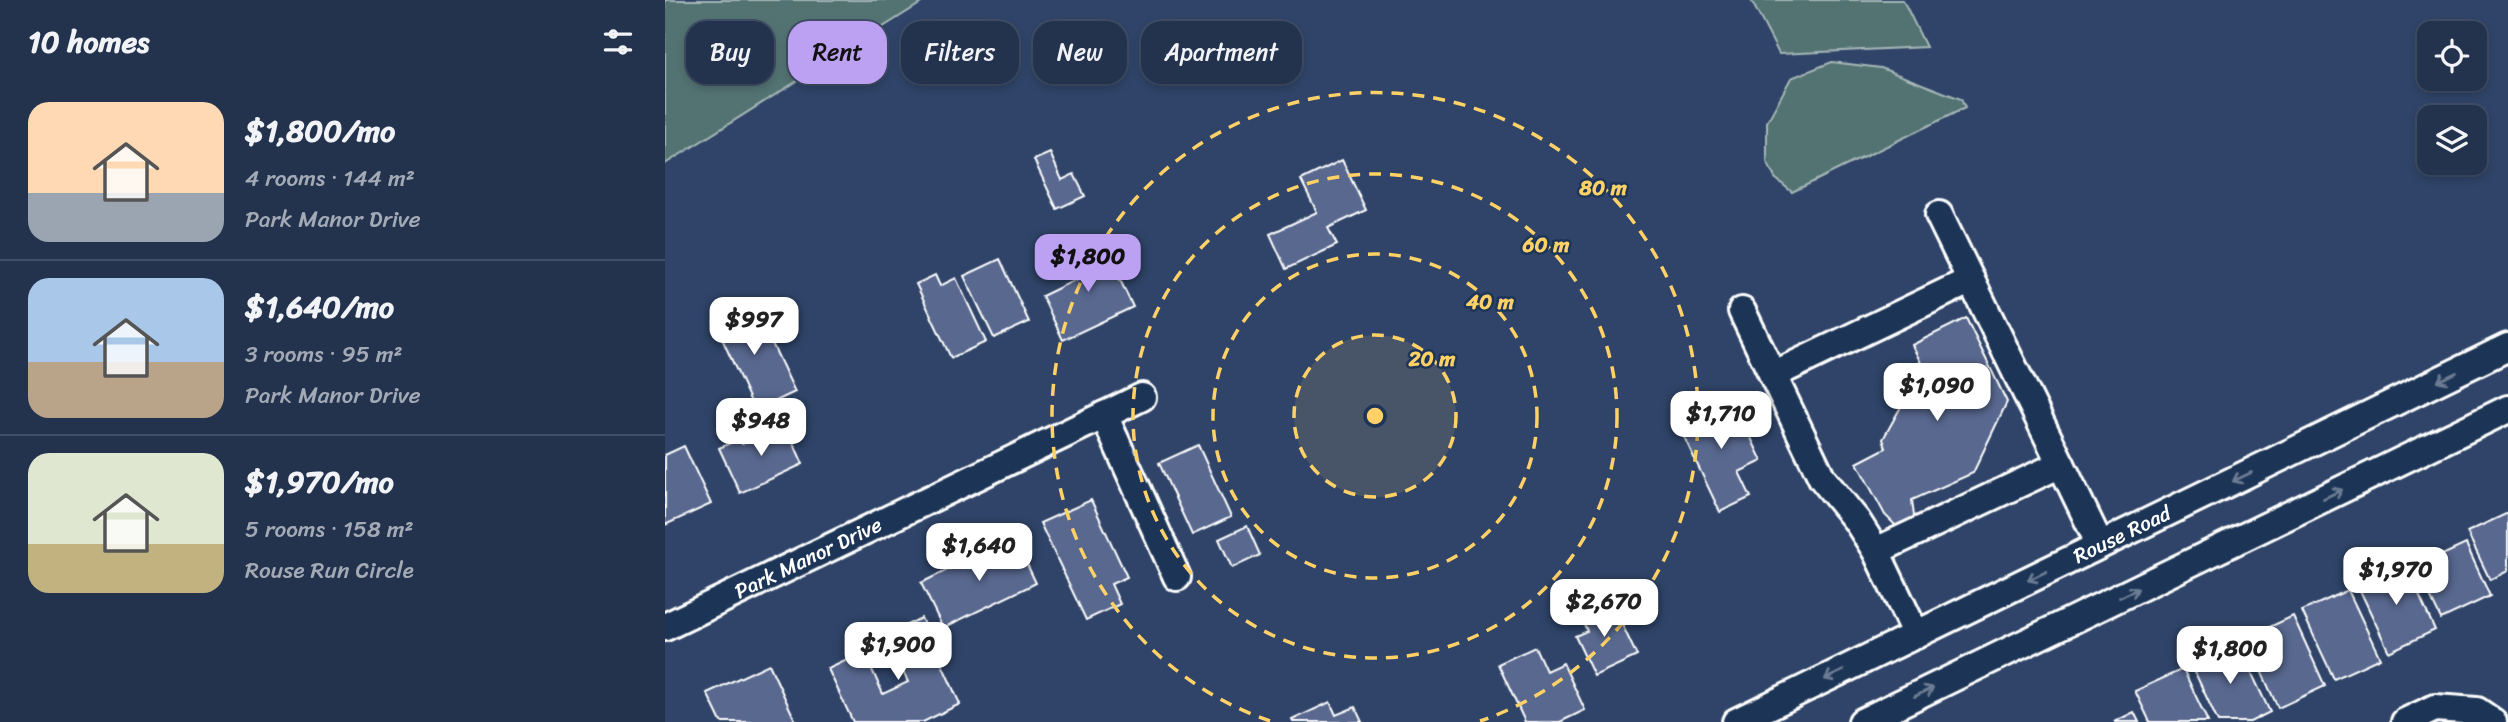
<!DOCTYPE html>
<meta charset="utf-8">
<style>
body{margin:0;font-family:Sriracha,sans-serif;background:#2b3b55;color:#f1f3f6;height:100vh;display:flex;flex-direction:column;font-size:26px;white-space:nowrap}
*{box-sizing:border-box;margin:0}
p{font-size:23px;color:#a3aab6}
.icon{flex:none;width:38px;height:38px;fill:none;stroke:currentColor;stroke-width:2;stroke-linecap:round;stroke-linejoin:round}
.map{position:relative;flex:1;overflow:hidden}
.panel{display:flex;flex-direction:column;background:#23334e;width:665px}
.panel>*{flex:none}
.top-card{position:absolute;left:21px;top:21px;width:665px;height:63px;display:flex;gap:14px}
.buttons{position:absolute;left:1752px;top:21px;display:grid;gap:14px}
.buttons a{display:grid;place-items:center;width:70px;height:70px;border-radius:14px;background:#23334e;box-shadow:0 4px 10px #0003,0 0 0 2px #404e66;font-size:35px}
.price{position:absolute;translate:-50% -60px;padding:0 16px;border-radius:14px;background:#fff;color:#222;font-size:23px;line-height:46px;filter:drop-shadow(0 2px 4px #0008)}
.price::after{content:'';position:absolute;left:50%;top:42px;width:21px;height:16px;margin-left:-10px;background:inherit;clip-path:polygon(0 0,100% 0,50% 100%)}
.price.active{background:#bca0f2;color:#111}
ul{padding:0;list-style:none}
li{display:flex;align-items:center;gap:21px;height:175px;padding:0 28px}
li+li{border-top:2px solid #404e66}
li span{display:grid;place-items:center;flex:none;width:196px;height:140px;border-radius:21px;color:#555}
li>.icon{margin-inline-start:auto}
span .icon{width:84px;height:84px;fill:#fffc;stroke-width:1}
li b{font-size:30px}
h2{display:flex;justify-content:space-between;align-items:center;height:84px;padding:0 28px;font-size:30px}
.tag{padding:0 24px;border-radius:21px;background:#23334e;box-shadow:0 4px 10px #0003,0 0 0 2px #404e66;font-size:24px;line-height:63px}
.tag.active{background:#bca0f2;color:#111}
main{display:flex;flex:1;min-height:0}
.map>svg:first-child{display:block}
</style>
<main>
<section class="panel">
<h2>10 homes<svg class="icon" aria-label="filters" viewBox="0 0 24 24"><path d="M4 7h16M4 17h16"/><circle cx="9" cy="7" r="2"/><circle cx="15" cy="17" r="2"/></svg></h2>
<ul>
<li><span style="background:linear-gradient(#ffd9b3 65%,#9aa5b1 0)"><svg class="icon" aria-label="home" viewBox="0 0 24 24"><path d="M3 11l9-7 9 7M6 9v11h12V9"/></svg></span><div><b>$1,800/mo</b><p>4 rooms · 144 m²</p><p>Park Manor Drive</p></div></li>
<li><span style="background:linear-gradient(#a9c7e8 60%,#b9a48a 0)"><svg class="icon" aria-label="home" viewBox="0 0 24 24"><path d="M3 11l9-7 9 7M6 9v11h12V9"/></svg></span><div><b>$1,640/mo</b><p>3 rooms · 95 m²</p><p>Park Manor Drive</p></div></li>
<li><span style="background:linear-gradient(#dfe7d0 65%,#c2b280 0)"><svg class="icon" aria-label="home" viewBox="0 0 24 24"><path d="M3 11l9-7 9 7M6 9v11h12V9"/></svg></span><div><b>$1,970/mo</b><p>5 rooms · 158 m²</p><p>Rouse Run Circle</p></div></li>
</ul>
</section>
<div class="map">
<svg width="1843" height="722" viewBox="0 0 1843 722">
<rect width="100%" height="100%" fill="#2f4468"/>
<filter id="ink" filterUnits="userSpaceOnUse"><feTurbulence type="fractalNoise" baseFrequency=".0143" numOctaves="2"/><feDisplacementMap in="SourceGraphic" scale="14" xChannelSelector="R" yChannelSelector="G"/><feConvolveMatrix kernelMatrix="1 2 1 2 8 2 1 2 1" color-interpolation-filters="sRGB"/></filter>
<g filter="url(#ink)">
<g fill="#527272" stroke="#a8b8b8" stroke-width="2">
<path d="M0,0H261L0,164Z"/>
<path d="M1086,0H1238L1261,47L1114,54Z"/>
<path d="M1167,62L1216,68L1296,99L1300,108L1127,192L1110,178L1102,162V122L1126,78Z"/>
</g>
<g fill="#58678f" stroke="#fff" stroke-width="2">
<path d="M385,153L397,180L409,174L420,196L392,209L369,160Z"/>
<path d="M677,160L701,210L663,228L672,245L621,269L605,234L652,212L636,180Z"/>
<path d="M438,244L468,307L398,340L377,296L412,279L403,260Z"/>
<path d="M335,259L364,322L329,338L299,276Z"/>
<path d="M270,275L275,286L291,278L321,342L286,358L251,284Z"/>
<path d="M88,303L130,392L90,411L49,321Z"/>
<path d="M1301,318L1342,402L1308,473L1247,500L1249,516L1245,523L1231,526L1220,515L1192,463L1221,448L1218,439L1258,367L1247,345Z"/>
<path d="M1066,396L1097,461L1074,472L1086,497L1055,512L1012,422Z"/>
<path d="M120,424L138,464L75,493L54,448L74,439L77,444Z"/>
<path d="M533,445L566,517L527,535L494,463Z"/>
<path d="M19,446L46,504L0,525V455Z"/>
<path d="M426,500L462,577L446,584L455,604L421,620L375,523Z"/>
<path d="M1843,513V571L1825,580L1802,532Z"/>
<path d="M582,526L595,555L567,568L554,539Z"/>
<path d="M349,537L371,583L278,628L256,583Z"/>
<path d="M1801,544L1825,596L1776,619L1751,567Z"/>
<path d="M1739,562L1770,630L1724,652L1692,584Z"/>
<path d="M1683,590L1715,658L1669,679L1637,611Z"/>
<path d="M945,599L972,656L929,676L910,636L922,631L915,614Z"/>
<path d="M1628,616L1660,686L1613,708L1581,638Z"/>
<path d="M256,618L295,704L258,722H188L163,669L199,652L218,694L243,682L221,635Z"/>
<path d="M1572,642L1605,712L1585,722H1553L1526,664Z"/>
<path d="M870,647L881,671L898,663L920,710L895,722H860L833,664Z"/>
<path d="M104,664L131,722H56L42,693Z"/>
<path d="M1518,669L1543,722H1485L1470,691Z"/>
<path d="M665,702L671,715L690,707L697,722H628L627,720Z"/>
<path d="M1469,712L1474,722H1449Z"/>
</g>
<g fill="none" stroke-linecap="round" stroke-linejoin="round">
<g stroke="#fff" stroke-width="32">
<g id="minor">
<path d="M1274,215L1396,464"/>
<path d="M1077,311L1157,478L1192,521L1211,551"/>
<path d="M1108,375L1306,280"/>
<path d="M439,415L512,577"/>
<path id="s1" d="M0,627L477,397"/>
<path d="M1251,635L1211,551L1396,464L1435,545"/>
<path id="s2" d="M1071,722L1843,347"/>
<path d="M1197,722L1843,409"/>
<path d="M1740,722L1770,708L1812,711L1828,722"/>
</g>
</g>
<use href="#minor" stroke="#1d3557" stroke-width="26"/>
</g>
<defs><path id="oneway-shaft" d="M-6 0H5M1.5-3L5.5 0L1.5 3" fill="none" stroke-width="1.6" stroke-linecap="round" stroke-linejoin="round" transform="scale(1.75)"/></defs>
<g stroke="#6c7c92">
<use href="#oneway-shaft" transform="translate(1782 377) rotate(154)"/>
<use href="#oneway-shaft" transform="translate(1577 477) rotate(154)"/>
<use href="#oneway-shaft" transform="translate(1668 494) rotate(-26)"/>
<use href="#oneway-shaft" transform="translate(1372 576) rotate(154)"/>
<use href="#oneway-shaft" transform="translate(1464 593) rotate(-26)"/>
<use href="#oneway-shaft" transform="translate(1169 675) rotate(154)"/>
<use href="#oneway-shaft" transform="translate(1259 692) rotate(-26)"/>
</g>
</g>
<circle cx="710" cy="416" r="81" fill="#ffd166" fill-opacity=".12"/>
<g fill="none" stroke="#ffd166" stroke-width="3.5" stroke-dasharray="12 9">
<circle cx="710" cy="416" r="81"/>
<circle cx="710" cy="416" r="162"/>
<circle cx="710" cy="416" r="242"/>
<path d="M605 721A323 323 0 1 1 815 721"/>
</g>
<g text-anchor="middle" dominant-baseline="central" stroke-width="5" stroke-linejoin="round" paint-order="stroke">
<g font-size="21" fill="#fff" stroke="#1d3557">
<text stroke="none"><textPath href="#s2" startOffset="429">Rouse Road</textPath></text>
<text stroke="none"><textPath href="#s1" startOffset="159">Park Manor Drive</textPath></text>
</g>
</g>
<circle cx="710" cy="416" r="10" fill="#ffd166" stroke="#1d3557" stroke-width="3.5"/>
<g font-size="21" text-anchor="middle" font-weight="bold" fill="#ffd166" stroke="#1d3557" stroke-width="5" stroke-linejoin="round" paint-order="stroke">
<text x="938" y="195">80 m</text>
<text x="881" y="252">60 m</text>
<text x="825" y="309">40 m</text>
<text x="767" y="366">20 m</text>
</g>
</svg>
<div class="buttons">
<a><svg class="icon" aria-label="locate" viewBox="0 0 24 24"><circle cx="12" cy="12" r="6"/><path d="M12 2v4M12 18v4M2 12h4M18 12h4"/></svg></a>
<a><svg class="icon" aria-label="layers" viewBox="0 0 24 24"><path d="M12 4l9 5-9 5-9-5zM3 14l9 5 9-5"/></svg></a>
</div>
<b class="price active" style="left:423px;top:294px">$1,800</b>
<b class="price" style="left:89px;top:357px">$997</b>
<b class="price" style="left:1272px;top:423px">$1,090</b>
<b class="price" style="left:1056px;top:451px">$1,710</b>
<b class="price" style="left:96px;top:458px">$948</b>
<b class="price" style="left:314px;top:583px">$1,640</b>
<b class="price" style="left:1731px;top:607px">$1,970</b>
<b class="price" style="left:939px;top:639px">$2,670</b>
<b class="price" style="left:233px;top:682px">$1,900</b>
<b class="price" style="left:1565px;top:686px">$1,800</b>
<div class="top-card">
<a class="tag">Buy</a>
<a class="tag active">Rent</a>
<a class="tag">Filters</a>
<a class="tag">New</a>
<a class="tag">Apartment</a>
</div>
</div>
</main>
